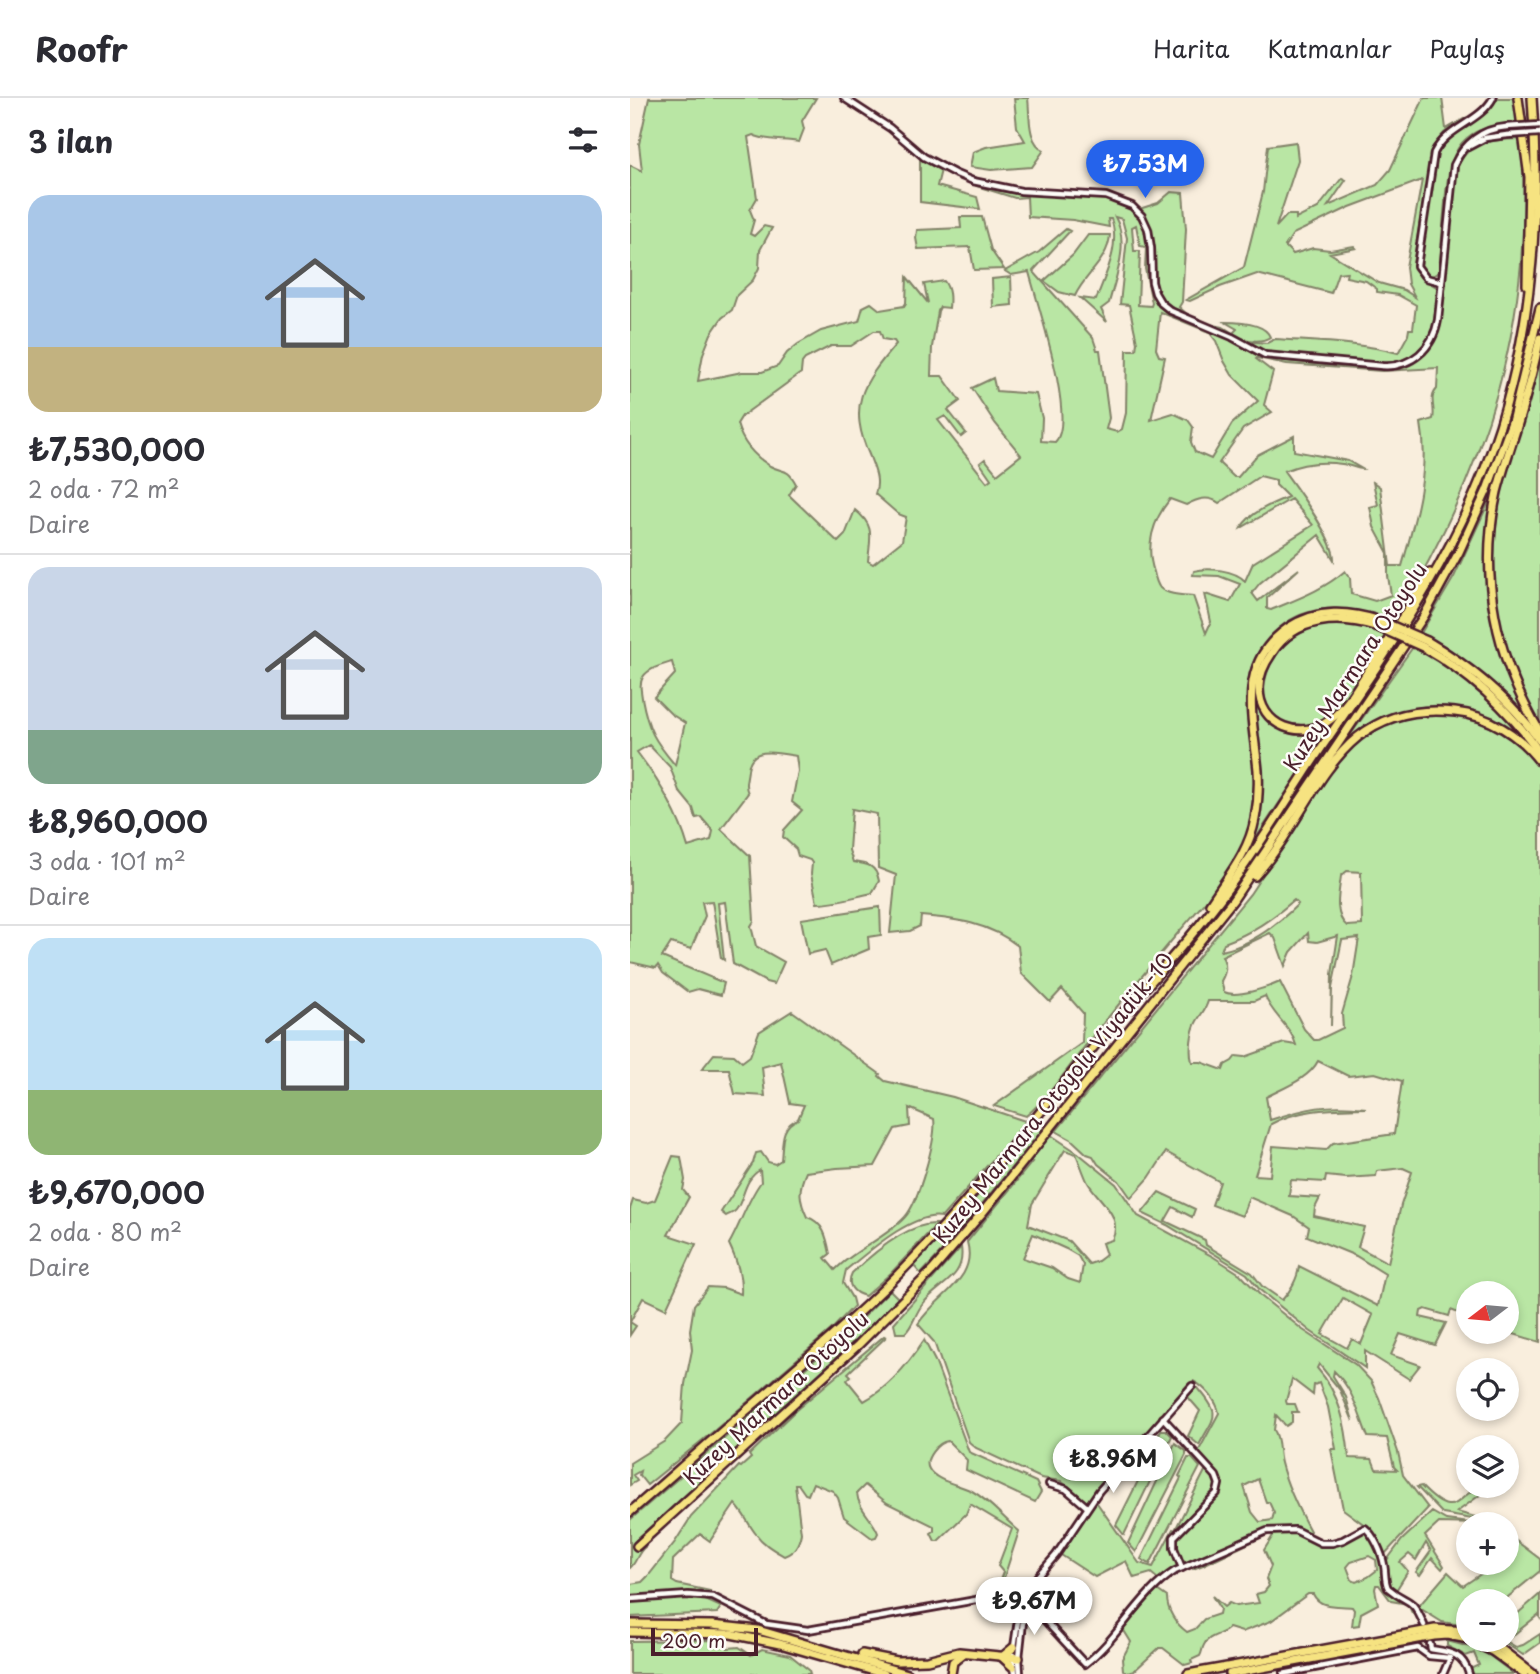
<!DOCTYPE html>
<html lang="tr">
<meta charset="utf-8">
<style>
body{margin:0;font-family:"Playpen Sans",sans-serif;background:#f2f2f3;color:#2b2b33;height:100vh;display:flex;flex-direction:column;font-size:26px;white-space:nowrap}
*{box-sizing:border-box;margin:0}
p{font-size:23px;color:#7c7c81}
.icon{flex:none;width:38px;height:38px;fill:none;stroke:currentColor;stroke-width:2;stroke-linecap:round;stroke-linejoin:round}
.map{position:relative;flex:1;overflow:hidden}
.details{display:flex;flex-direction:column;background:#fff;width:630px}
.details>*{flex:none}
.needle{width:46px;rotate:254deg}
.buttons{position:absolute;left:826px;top:1183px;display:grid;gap:14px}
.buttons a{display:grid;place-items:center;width:63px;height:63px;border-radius:50%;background:#fff;box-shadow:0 4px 10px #0003;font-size:35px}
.scale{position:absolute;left:21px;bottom:18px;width:107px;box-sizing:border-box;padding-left:7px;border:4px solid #4a1f2b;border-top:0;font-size:19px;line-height:24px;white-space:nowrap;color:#4a1f2b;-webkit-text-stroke:5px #fdfcf7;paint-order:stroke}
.price{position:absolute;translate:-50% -60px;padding:0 16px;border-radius:24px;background:#fff;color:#222;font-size:23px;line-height:46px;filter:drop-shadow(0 2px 4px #0008)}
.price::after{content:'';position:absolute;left:50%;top:42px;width:21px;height:16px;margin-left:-10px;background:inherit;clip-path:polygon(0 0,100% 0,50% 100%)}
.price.active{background:#2563eb;color:#fff}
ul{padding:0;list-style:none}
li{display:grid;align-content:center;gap:14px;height:371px;padding:0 28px}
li+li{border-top:2px solid #e1e1e2}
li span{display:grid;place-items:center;height:217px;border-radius:21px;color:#555}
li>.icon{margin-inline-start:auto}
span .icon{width:126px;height:126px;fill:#fffc;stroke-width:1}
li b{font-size:30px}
h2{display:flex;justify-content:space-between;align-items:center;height:84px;padding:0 28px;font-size:30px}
header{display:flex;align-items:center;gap:42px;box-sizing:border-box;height:98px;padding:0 35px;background:#fff;border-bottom:2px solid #e1e1e2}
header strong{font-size:33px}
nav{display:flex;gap:38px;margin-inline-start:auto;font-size:24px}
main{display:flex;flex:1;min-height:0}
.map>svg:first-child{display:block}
</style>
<header>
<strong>Roofr</strong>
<nav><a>Harita</a><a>Katmanlar</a><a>Paylaş</a></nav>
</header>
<main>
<section class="details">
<h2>3 ilan<svg class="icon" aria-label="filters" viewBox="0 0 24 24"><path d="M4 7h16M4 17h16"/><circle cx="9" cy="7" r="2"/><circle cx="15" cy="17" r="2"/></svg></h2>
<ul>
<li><span style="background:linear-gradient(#a9c7e8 70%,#c2b280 0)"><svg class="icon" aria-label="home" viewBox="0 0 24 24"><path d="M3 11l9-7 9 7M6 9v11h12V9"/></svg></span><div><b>₺7,530,000</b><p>2 oda · 72 m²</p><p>Daire</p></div></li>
<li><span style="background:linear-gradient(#c9d6e8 75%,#7fa58c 0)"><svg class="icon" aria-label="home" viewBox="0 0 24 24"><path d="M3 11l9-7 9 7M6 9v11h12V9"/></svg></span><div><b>₺8,960,000</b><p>3 oda · 101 m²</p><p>Daire</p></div></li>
<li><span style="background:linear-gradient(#bfe0f5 70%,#8fb573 0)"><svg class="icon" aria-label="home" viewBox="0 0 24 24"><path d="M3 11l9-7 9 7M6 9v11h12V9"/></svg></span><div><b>₺9,670,000</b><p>2 oda · 80 m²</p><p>Daire</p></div></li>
</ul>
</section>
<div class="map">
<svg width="910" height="1576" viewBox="0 0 910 1576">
<rect width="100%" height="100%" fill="#f9eedd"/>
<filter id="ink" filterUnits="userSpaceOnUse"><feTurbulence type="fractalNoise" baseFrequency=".0143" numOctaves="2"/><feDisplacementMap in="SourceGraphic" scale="14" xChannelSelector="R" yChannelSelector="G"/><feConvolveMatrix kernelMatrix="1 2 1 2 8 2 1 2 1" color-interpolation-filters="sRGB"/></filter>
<g filter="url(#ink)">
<g fill="#b9e6a4" stroke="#828268" stroke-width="2" fill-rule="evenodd">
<path d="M19,0H186L172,23L174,31L169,44C154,41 137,44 123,37L118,39L127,100L120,112L124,122L120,136L124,138L134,128L142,130L130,152L129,170L123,182L107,197L102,212L92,220L81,236L73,256L68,283L112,274H132L148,268L157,255L168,246L191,233L229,223L233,209L241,205L250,212L274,208L276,205L277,179L298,205L294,186L314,183C320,191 320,200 319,210L310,209L308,213L302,249L301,278H312L330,303L318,312L336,335L331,339L315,318L308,322L357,384L361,381L350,365L355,361L367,376L391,357L365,325L342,290L363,280L366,293L406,296L412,320L411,343L425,344C447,323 407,205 399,174L381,177L375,173L409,154L436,131L440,133L403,173L463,240L467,252H470L479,320L476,331L487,334L492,331L496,315L497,252H506L507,244L499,207L490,206L497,140L492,121L485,119C500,145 486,178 479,205L471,211L477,224L450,200L466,202C475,177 491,148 481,121H478L479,129L443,122L398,119L397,99L385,100L346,88L345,86C361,91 377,95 393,96C433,101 510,84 518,141C521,164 513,195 534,212L607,244L632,258L655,263L759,272C782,267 800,255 809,234L823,88C829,46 852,41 891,41C906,221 857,369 765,523C729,510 688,502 654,526C595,569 624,629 624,688C624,709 620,732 611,750C597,782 570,809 548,835C521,867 494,900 467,933C444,961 423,995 396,1018L364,1008L452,945L453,915L432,891L420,904L391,875L388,848C359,825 327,821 291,818L290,828L280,833L260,835L266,777L248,770L247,716L222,711L219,752L223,764C238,766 246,767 249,783L242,795C223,799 206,805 187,805L181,776L182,765L180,762L168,758L166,751L153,739L154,732L172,712L162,704L168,673L166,658C148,655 120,647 118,672C117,682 114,686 118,695L91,731L120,758L124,823L121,828L126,848L154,864L144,886L136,884L103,866L95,804L88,805L94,862L91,860L82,803L72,804L75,818L61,851L41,845L32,859L94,885L91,897L68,891L58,894L33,875L28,867L26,870L0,864V67L12,73L9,46ZM506,127L510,148L516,149L515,171L522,205L521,208L508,207L510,153H504L502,129ZM530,214L579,234L586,243L594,263L602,277L628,303L602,326L581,361L565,354L561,344L563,329L558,322L543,315L521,322L535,259L529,258L526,251ZM244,233H250L253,241L264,243L266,246C232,286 217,307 240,359C245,372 250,383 245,396L268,416L276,419L272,443L243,466L238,463C240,440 246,428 225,412L215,437L208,444L159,397L166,386C157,369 153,375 140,368C124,358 112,344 107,326L112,318L171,275L172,265L175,261L201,248H221ZM627,260L657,266L752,273L808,270L807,291C798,300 806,310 803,321L791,325C800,373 785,422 772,468H760L750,389L743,384L748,407L740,409L744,429L758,455V478L761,497L745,503L721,496L720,480L715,473C693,492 667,501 641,512L637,511V500L669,471L628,503L622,495L630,485L689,437L704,462C705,442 667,391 654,373C673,365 691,363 712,366C719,367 728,371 732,371L718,363L664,353V338L627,357L608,379H604L589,365L613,331L642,314L634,307L643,274L626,261ZM630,378L646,382V387L658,399C643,405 619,415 611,430L661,401L683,427L623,465L615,483C605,472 578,469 564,473L563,477L589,478L610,486L600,504L575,496L581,524L576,535L563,498C552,497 538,497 530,490C527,486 525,479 524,474C515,448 523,422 540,401L556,407C567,401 578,397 589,405ZM42,564L45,576L24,599L41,616L55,625L45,667C24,642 18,632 12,600C11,592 9,586 13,579C19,570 32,567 42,564ZM19,647L40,669L49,693L63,710L66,720L71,719L83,733L81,742L58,749C48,714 29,683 7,654Z"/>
<path d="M384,0H398C400,16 397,45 414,52L402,69L361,72L340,69L343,54L356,49L395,43L387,29Z"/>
<path d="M794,0H812L816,31L837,19L814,35L802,50L783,166L790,179L808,190C804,229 804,259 757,265L634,254L614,243L637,245L645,241C687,244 727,244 768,255L778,237L779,231H783L786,207L768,197L747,194V191L736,183L716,179L717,174L708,175L701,195L627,176L590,189L560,203L556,202L614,169L633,94L638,48L666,44L668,62L646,129L657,117H666V121L688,110L712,80L716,82L698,108L747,87L760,72ZM792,82L776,169L778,186L785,199L774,192L749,185L700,155L726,150L724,148L700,152L683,150L663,156L655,148L663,136L720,109Z"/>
<path d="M865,0H883L888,24C830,29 820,49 815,104C813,127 811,151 809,174L802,178C793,176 790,171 791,162C794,136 798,64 813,46C828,28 856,22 865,0Z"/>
<path d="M290,59L311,72L307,88L347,99L350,111L290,104Z"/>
<path d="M541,94L553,95L556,131L552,204L549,209L558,217C496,195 542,151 509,111L528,105Z"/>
<path d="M330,119H352L361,152L374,171L344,172L340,149L288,151L286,140L287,132L331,130Z"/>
<path d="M458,137H480C478,163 455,176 445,198L429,194L414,183L443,157Z"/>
<path d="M381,179L382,207L363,209L362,181Z"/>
<path d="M595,224C609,224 635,225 640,239C623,250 596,234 579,226L593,229L603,235L607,231Z"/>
<path d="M910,258V624C868,559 855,477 870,402C880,353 899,306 910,258Z"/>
<path d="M863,395C846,484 859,545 901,624C870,589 833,556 791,535L824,479Z"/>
<path d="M699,525L732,528L756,537C740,562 721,601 697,620C687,628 674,630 662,627C620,617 632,567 656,545C668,535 684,528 699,525Z"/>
<path d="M783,549C832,574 865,604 900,647C877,636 854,621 831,612C791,598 745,622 714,646Z"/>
<path d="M625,587C628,630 667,652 702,625L622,746C639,688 625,646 625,587Z"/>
<path d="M821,616C858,624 886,640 910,670V1244L877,1234V1195H838V1219L821,1212L819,1218L795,1211L791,1213L790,1219L816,1225L805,1247L770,1236L761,1257L790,1267L779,1281L735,1253V1270L680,1233L630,1192L617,1176L537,1127L512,1115L529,1094L565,1111L562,1119L543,1109L535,1123L575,1142L576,1147L622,1175L632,1188L652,1202C660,1194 668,1180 669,1168L748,1208L755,1176L726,1158L677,1138L679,1129L663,1118L619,1099L612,1118L582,1107L590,1084L536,1054L519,1080L501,1100L489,1083L468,1066L463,1058L457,1056L442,1042L426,1033L620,796L710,660C748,624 769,618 821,616ZM717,773L731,774L732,827L717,828C703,817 709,794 711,778ZM664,802L668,806C647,827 621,847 591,853L594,845C622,835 642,821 664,802ZM640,835L645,840L655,868L661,854L678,835L679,843L687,844L708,838L702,876L701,928L702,890L712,842L729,840L723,878L712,916L713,930L688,942H684L674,931L650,884C637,890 606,900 594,894L591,883C596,874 597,868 592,858ZM635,898C641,916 661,928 666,947L654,945L615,959L606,958L602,963L595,967L593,972L571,964H562C559,953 561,933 567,923C571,916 576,911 578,903H624ZM688,963L718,978L745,975L772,983L764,1036L703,1045L696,1052L643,1048L640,1078L625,1077L641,1026C671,1010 704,1011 736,1010C698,1005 676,1010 640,1022L636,999C653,990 679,981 688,963ZM773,1070L782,1074L771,1107L758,1165L728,1149L734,1129L684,1118L685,1110L690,1100L659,1098L661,1082L695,1084L696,1078L716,1080L746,1078L747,1073ZM713,1200L743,1217L731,1246L722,1241L717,1250L692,1236Z"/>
<path d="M250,809L251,837L238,839L239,851L201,867L195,852L178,856L171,821Z"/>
<path d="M162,913L250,976L249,978L255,983L323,999L395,1023L415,1033L448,1055L486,1086L508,1118L582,1158L610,1176L632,1199L673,1232L726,1267L741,1283L749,1300L768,1354L773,1377L798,1410L753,1458L740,1431L713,1411L701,1351H706L698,1309L689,1285L684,1287L683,1297L662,1281L656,1303L657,1306H665L668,1314H662V1324L656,1328L646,1317L644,1332C650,1340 648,1354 651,1365C657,1389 668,1411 680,1433L679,1435C665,1428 653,1433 638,1430L553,1467L546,1450V1442L589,1397L592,1390L588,1377L568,1354L589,1315C587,1303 575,1289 563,1283L559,1285L500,1353L493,1347L473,1371L479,1377L457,1405L431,1383L411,1380L346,1350L339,1344L304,1244L288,1226C307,1196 348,1182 337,1144L402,1064L390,1059L331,1132L323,1126L382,1057L371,1052L312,1119C284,1113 238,1154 216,1172L213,1185L222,1200L224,1208L203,1230L85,1332L17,1387L9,1377L10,1373L3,1377L7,1383L0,1387V1365L35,1343L52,1325L55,1286L62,1252L60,1232L64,1207L78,1189L94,1190L111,1196C112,1178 107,1163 99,1146C110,1127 118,1101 131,1084L130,1072C113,1082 115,1100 106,1112C104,1115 99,1116 96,1118L91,1114L123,1065L126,1055L131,1054L138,1064L145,1066L151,1062C153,1045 150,1028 168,1021L174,1007L160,1005L151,964L132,969L135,998L105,996L99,971H72L84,956L104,957L112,964L120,958L129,934ZM279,1010L304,1021C307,1040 288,1105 275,1119C255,1141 225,1151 205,1172L195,1160L200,1156C197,1141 194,1124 177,1119C169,1102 168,1091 176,1074L207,1070L245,1068L265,1031L280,1028ZM435,1052L446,1056C450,1065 453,1074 457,1083C468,1103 494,1117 482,1142L472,1145L476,1157L468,1163L459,1166L439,1143L398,1127L402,1106ZM403,1136L436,1151L448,1158L453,1167L450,1185L438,1181L422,1170L393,1160ZM689,1266L710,1292L723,1323L716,1299L703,1278L704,1273C724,1292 728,1315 738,1339L757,1340L764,1369L767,1372L746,1371L742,1361L719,1360C716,1327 710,1296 687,1270ZM628,1381L636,1404H639L644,1415L642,1422L630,1424L622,1414L614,1388Z"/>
<path d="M43,1058L51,1059L55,1082L53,1092L59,1099L38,1137L66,1146L36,1211L13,1200L0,1224L6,1228L0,1237V1111L3,1102L16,1105L25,1102Z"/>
<path d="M307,1126L261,1175L235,1198C223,1195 216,1187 222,1175C242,1156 278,1124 307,1126Z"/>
<path d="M319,1131L326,1138L291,1176L283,1167Z"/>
<path d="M331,1149C336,1181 308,1185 292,1207C285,1216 283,1228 275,1235H266L264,1225Z"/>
<path d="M260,1192L268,1200L242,1227L6,1442L8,1448L15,1449C7,1455 7,1464 0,1470V1422L224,1228Z"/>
<path d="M254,1238L256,1239L218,1275L221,1278L217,1282L234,1303C258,1290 279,1265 294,1242L305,1263L339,1354L406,1384L411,1394L405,1404L336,1372L337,1362L318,1343C308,1344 293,1361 299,1371C305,1383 331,1387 342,1393C360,1403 373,1420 389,1433L369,1495H365L373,1474L368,1468L382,1431L340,1406L336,1416L308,1443H305L301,1435L304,1433V1428L257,1405L235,1387L227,1395C228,1411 243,1421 248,1435L246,1439L242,1440L214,1419L208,1400L203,1393L183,1385L178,1397L175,1396L168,1386H165L171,1435C169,1446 165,1454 154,1458C144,1452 133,1446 126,1436C118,1426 114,1415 105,1406L80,1443L70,1436L43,1462L42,1483L47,1486L80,1493L79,1496L62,1495L0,1499V1486L12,1484L19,1477L45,1444L61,1419L109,1368L111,1369L121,1360L119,1357L166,1312Z"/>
<path d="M565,1290H568C592,1318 585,1317 569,1347L558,1338L570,1313L557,1298Z"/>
<path d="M531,1332H536L542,1338L494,1437L486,1427L524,1351L522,1349Z"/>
<path d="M545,1345L556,1353V1357L506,1454L498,1445Z"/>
<path d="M558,1360H562L570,1369L520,1466L511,1461L551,1380L549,1378Z"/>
<path d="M576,1371L586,1382L587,1390L542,1438L541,1445L549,1470L525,1487L528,1481L521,1475L504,1480L496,1463L465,1479L431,1457L465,1402L509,1465L523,1469L543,1431L545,1432Z"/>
<path d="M791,1388C832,1431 824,1388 862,1388L827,1414L845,1419L842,1421L813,1416L787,1389Z"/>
<path d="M802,1414L816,1422L848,1426L809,1425L795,1438L814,1468L812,1471L802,1460L790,1477L786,1474L801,1453L796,1445L786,1462L779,1456L770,1464L778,1473L765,1494L757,1485V1462L772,1442Z"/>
<path d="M735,1433L742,1441L752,1465L755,1489L763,1497L775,1501L788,1515H782L778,1506L761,1503L749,1487H746L745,1491L748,1506L731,1515L729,1527L722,1528L724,1512L722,1509C708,1507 690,1511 683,1496H678L641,1523L612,1534L599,1530C593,1537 578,1537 574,1547C572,1550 572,1555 570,1558L561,1562L562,1565L555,1567L533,1550H529L504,1573L498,1575L493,1572L492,1561L501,1544L493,1531L527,1492L537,1499C537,1513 546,1526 557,1534L565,1531L574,1521L589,1516L590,1511L582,1498L594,1509L599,1505L606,1508L629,1505L626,1496L634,1494L639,1488L636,1481L641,1468L634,1452L644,1436H638L573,1467L563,1471L561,1468L640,1435L651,1436L666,1434L696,1448L722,1441ZM739,1458L746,1462L747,1472L738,1479L726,1484L722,1482L717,1469L721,1464Z"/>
<path d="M877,1436L910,1461V1473L873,1503H838V1528L812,1524L788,1509L818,1474L833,1488L867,1465H877V1457L885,1451L877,1441Z"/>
<path d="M910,1496V1520L908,1517L876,1543L886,1549L893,1547L910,1536V1545L893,1557L871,1542H877V1509L886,1517Z"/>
<path d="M41,1500H71L91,1509L87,1515L0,1519V1503Z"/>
<path d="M82,1542L92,1543L98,1550L109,1549L121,1557L132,1551L160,1557L179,1572L180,1576H0V1543Z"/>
<path d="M817,1543L852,1552L884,1576H841L840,1571L849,1567L844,1555L836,1558L817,1548Z"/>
</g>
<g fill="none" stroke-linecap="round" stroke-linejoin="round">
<g stroke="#4a1f2b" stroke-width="10">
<g id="minor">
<path d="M214,0L260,30L294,59L324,75L343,83L391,93L476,98L502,108L512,118L518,131L521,150L522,184L525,195L531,205L541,213L602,239L635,257L752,268C782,270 803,250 808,222L824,67C834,45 852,31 876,29"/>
<path d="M838,49L855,40L877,37"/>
<path d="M811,184L796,180L787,168L804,55C817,29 850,24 863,0"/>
<path d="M533,1320L586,1378L589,1386L587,1395L544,1439V1450L552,1470"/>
<path d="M419,1386L436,1391L457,1409"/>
<path d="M0,1501L58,1497L83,1499L136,1526L178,1532L357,1500L382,1499L398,1504L455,1566C489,1540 509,1496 545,1473L637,1433L665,1432L691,1445H702L713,1442L735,1430C744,1437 752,1455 754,1467C756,1476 754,1482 758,1490C779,1508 781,1496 794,1527"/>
<path d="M800,1546L801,1551C820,1554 833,1555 839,1576"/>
<path d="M384,1549L389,1515L406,1480L426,1457L469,1393L562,1288"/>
<path d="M383,1557L385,1576"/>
<path d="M390,1576L389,1560L394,1515L392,1511"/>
<path d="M653,1576L788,1550L799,1558L820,1560L813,1576"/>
</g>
</g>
<g stroke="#4a1f2b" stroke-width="12">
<g id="highway">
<path d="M888,0L899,79L897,187"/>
<path d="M910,240C904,268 897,295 889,322C882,346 873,370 867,394C848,478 866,561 910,634"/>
<path d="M748,529C710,517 666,518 642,555C635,565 629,576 629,589C628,629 673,644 701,621C719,607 730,584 743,566C762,536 781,506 800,475"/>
<path d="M797,543C841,569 880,601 910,643"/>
<path d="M793,549C841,576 878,610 910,655"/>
<path d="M625,778C689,707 703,601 825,614C858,617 891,638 910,664"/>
<path d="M580,806C598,778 619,754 625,721C628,705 629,689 628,672C623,619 606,566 658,530C688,510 719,513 751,523"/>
<path d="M0,1414C46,1374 92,1333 138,1294C189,1250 240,1207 286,1158C350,1091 407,1017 467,945C512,892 561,842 602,785C636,739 665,688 698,640C767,540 833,445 870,328C904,218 910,114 902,0"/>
<path d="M7,1448L228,1247L303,1172L353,1114L603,802L794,518L829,454L857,392L882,324L910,210"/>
<path d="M0,1526L82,1527L128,1532L278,1576"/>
<path d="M0,1534L101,1536L150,1546L254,1576"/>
<path d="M839,1542L862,1553L894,1576"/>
<path d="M859,1542L903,1576"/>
<path d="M232,1556L267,1563L297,1562L329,1554L389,1560"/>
<path d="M383,1569L372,1559L384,1549"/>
<path d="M321,1576L323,1564L334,1555"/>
<path d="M558,1576L805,1531L838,1533"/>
<path d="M600,1576L804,1538L818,1537L838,1541"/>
</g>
</g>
<use href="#minor" stroke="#fdfcf7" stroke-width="4.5"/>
<use href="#highway" stroke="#f6e381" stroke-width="7"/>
<g stroke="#4a1f2b" stroke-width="10" stroke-linecap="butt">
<g id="minor-bridge">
<path d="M876,29L910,27"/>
<path d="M877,37L910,35"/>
</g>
</g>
<g stroke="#4a1f2b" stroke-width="12" stroke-linecap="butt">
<g id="highway-bridge">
<path d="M751,523L797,543"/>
<path d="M748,529L793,549"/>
</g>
</g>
<use href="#minor-bridge" stroke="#fdfcf7" stroke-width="4.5"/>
<use href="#highway-bridge" stroke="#f6e381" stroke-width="7"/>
</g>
</g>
<g text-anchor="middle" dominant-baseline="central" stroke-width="5" stroke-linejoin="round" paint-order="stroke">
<g font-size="21" fill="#4a1f2b" stroke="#fdfcf7">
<text transform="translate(724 568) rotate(-57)">Kuzey Marmara Otoyolu</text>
<text transform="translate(422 999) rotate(-51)">Kuzey Marmara Otoyolu Viyadük-10</text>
<text transform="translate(145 1299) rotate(-43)">Kuzey Marmara Otoyolu</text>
</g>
</g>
</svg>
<div class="buttons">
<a><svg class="needle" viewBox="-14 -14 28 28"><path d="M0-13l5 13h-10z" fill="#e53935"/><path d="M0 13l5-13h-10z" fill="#7c7c81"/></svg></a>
<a><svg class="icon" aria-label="locate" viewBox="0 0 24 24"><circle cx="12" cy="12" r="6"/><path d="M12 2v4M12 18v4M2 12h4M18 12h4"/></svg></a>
<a><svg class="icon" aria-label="layers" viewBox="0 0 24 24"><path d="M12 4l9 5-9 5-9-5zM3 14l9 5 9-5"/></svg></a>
<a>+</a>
<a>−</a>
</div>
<div class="scale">200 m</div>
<b class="price active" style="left:515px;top:102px">₺7.53M</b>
<b class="price" style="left:483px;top:1397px">₺8.96M</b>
<b class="price" style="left:404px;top:1539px">₺9.67M</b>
</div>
</main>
